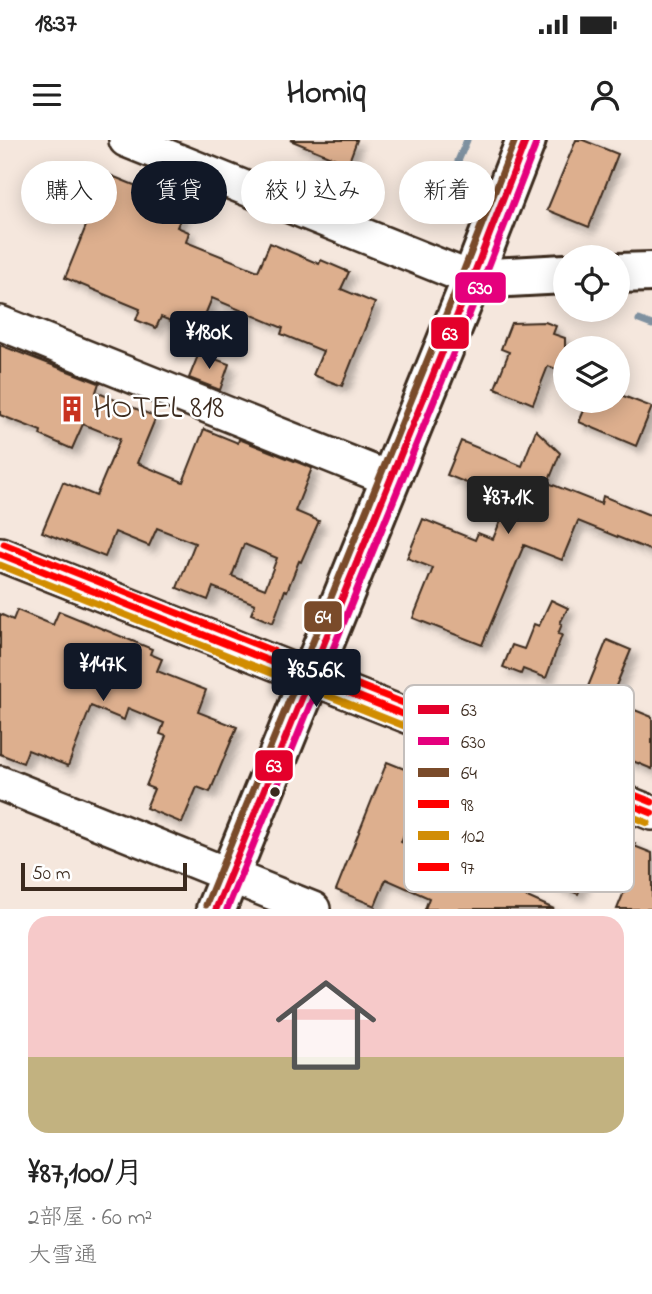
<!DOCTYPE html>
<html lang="ja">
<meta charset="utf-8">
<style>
body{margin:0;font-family:"Indie Flower","Klee One",sans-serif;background:#f6f6f6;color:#222;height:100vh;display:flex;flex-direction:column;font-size:26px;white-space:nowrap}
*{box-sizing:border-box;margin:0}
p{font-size:23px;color:#767676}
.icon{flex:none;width:38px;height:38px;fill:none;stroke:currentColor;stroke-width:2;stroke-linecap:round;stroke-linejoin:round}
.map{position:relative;height:769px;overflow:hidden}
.details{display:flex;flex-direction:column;background:#fff;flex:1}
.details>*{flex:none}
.top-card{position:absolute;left:21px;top:21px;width:611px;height:63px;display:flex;gap:14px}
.fabs{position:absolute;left:553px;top:105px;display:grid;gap:14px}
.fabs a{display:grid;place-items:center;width:77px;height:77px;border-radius:50%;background:#fff;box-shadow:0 4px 18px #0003;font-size:35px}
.scale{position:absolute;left:21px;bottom:18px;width:166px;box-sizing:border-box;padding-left:7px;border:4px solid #3b2a1e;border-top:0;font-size:19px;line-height:24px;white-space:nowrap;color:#3b2a1e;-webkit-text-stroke:5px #fff;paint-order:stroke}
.price{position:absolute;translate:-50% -60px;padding:0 16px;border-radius:7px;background:#111827;color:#fff;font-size:23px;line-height:46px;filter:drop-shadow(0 2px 4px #0008)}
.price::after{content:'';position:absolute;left:50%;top:42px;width:21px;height:16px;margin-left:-10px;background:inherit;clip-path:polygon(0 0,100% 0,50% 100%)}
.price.on{background:#222;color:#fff}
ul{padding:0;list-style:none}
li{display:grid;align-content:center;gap:14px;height:371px;padding:0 28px}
li span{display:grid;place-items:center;height:217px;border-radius:21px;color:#555}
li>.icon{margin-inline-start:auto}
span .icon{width:126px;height:126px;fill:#fffc;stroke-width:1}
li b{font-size:30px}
.tag{padding:0 24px;border-radius:32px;background:#fff;box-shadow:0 4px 18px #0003;font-size:24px;line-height:63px}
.tag.on{background:#111827;color:#fff}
.status{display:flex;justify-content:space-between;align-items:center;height:49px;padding:0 35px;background:#fff;direction:ltr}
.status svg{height:19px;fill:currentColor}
header{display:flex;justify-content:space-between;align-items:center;height:91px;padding:0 28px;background:#fff;font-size:32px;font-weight:700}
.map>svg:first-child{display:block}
</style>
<div class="status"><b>18:37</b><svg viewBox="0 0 49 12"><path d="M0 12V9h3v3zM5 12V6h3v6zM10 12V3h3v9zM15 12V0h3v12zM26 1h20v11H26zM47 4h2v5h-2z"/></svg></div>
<header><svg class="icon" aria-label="menu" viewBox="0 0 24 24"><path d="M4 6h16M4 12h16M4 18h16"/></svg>Homiq<svg class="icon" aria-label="person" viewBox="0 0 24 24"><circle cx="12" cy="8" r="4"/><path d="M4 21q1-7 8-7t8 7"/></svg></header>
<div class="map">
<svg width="652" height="769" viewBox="0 0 652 769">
<defs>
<filter id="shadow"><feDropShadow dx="6" dy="6" stdDeviation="3.5" flood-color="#0004"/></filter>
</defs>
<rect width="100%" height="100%" fill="#f5e7dd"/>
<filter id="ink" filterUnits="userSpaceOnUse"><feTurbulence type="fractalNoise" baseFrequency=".0143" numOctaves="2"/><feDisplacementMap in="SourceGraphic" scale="14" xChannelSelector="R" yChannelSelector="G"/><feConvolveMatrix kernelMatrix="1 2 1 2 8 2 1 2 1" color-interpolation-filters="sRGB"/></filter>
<g filter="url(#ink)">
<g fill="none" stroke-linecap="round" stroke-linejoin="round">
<g stroke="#7f91a0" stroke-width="7">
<path d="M460,47L458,21L467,0"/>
<path d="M639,180L652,185"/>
</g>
</g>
<g fill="#ddaf8e" stroke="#3b2a1e" stroke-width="2" fill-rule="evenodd" filter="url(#shadow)">
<path d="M290,0H357L348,24Z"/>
<path d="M576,0H583L618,14L589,87L547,70Z"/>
<path d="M107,34L186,66L177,87L189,92L186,102L258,131L270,103L319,124L321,120L349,132L341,149L375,163L342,246L313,235L323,211L281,194L283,188L212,158L198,192L161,177L156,188L136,180L140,169L65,138Z"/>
<path d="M545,182L556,186L553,194L565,198V232L548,226L533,264L495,248L509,212L501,209L511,183Z"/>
<path d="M0,205L99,243L96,252L156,277L137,323L183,342L204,289L238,303L239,299L312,328L295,371L319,381L301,422L299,421L287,451L285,450L273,483L251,474L255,464L213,447L208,460L177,448L195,403L157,388L149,406L115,392L105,417L42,392L63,342L96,356L120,299L83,284L72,309L40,295L41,291L0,275ZM244,404L277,418L265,449L232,436Z"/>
<path d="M199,213L229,224L220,250L189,238Z"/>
<path d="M618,254L652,267L636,306L579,282L588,261H618Z"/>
<path d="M536,290L560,313L548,343L601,364L603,356L652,376V411L578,381L562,420L524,405L482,505L413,478L433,428L407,418L423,379L475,400L478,393L493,399L509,360L447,335L461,301L522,326Z"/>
<path d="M551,460L568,468L560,483L562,484L558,494L562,495L546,538L523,529L521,534L503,527L512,505L524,509L534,484L539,486Z"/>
<path d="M17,470L53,485L59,471L152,509L150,514L162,519L157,531L206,550L198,572L237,587L210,652L197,647L182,683L146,668L154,649L146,646L166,596L160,594L164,583L128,568L124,580L91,566L68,626L28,610L23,623L0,614V474L13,480Z"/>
<path d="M607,500L631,510L610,560L652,577V629L606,610L605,603L610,590L576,576Z"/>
<path d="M387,622L427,638L401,702L443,720L445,714L482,729L490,710L516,721L505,747L554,769H425L429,758L386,739L375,766L336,750Z"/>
<path d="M576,679L635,704L634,706L652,713V769H617L633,730L595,714L578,754L548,742Z"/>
</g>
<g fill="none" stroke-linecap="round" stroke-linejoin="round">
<g stroke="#3b2a1e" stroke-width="38">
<g id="minor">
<path d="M126,0L472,139"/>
<path d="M0,183L390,339"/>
<path d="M0,414L652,673"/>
<path d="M0,643L313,769"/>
</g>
</g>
<g stroke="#3b2a1e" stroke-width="44">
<g id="major">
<path d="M618,133L652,132"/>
<path d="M472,139L565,134"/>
</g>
</g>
<g stroke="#3b2a1e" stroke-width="44">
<path id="highway" d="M216,769L472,139L526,0"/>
</g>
<use href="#minor" stroke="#fff" stroke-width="33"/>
<use href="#major" stroke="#fff" stroke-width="38"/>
<use href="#highway" stroke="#fff" stroke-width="38"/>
<g stroke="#fff" stroke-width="12">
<path id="bus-1" d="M216,769L472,139L526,0"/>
</g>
<g stroke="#fff" stroke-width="12">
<path id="bus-2" d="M227,769L482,143L536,4"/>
</g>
<g stroke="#fff" stroke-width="12">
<path id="bus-3" d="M206,765L462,135L515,0"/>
</g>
<g stroke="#fff" stroke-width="12">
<path id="bus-4" d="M0,414L652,673"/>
</g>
<g stroke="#fff" stroke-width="12">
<path id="bus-5" d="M0,425L648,683"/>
</g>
<g stroke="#fff" stroke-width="12">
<path id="bus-6" d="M4,404L652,662"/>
</g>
<use href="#bus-1" stroke="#e4002b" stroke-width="7"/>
<use href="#bus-2" stroke="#e5007d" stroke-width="7"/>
<use href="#bus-3" stroke="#7a4b2a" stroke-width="7"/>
<use href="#bus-4" stroke="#f00" stroke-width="7"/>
<use href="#bus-5" stroke="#d18d06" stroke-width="7"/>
<use href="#bus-6" stroke="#f00" stroke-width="7"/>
</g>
</g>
<defs>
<g id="building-bare" transform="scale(2.1)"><path d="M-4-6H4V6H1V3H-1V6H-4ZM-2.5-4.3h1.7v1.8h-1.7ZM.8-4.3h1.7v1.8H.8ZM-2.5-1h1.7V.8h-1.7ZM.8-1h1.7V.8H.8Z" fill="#c8321e" stroke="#fff" stroke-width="2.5" paint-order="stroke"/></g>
</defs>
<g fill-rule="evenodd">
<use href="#building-bare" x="72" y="269"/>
</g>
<circle fill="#3b2a1e" stroke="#fff" stroke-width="2.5" cx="275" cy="652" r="6"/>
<g text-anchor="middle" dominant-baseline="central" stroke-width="5" stroke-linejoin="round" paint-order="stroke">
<g font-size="32" fill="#3b2a1e" stroke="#fff" text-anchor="start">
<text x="93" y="269">HOTEL 818</text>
</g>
</g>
<rect x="404" y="545" width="230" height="207" rx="10" fill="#fff" stroke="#c4bfbc" stroke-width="2"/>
<rect x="418" y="565" width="31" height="9" fill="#e4002b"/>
<rect x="418" y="597" width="31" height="8" fill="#e5007d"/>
<rect x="418" y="628" width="31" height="9" fill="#7a4b2a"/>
<rect x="418" y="660" width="31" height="8" fill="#f00"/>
<rect x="418" y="691" width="31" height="9" fill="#d18d06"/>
<rect x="418" y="723" width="31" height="8" fill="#f00"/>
<g font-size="19" fill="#3b2a1e">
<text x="461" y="576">63</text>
<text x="461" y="608">630</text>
<text x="461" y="639">64</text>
<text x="461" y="671">98</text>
<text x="461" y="702">102</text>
<text x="461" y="734">97</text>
</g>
<g stroke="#fff" stroke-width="2.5">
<rect x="454" y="131" width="53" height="33" rx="7" fill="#e5007d"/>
<rect x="430" y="176" width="40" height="34" rx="7" fill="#e4002b"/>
<rect x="303" y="460" width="40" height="33" rx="7" fill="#7a4b2a"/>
<rect x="254" y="609" width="40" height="33" rx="7" fill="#e4002b"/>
</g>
<g font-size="19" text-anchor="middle" font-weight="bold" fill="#fff">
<text x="480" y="154">630</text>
<text x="450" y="200">63</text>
<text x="323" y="483">64</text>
<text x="274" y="632">63</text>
</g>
</svg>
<div class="fabs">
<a><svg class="icon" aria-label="locate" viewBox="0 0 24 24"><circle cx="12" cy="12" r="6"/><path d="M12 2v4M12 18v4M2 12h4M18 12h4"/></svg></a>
<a><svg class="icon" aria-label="layers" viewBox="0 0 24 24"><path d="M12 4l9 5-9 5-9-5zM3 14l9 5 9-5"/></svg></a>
</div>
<div class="scale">50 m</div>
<b class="price" style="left:209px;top:231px">¥180K</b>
<b class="price on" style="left:508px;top:396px">¥87.1K</b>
<b class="price" style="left:103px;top:563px">¥147K</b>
<b class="price" style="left:316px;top:569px">¥85.6K</b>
<div class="top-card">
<a class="tag">購入</a>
<a class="tag on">賃貸</a>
<a class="tag">絞り込み</a>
<a class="tag">新着</a>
</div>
</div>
<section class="details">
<ul>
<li><span style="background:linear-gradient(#f6c9c9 65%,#c2b280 0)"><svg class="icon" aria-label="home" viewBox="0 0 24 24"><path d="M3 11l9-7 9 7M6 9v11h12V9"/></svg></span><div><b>¥87,100/月</b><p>2部屋 · 60 m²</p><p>大雪通</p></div></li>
</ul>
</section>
